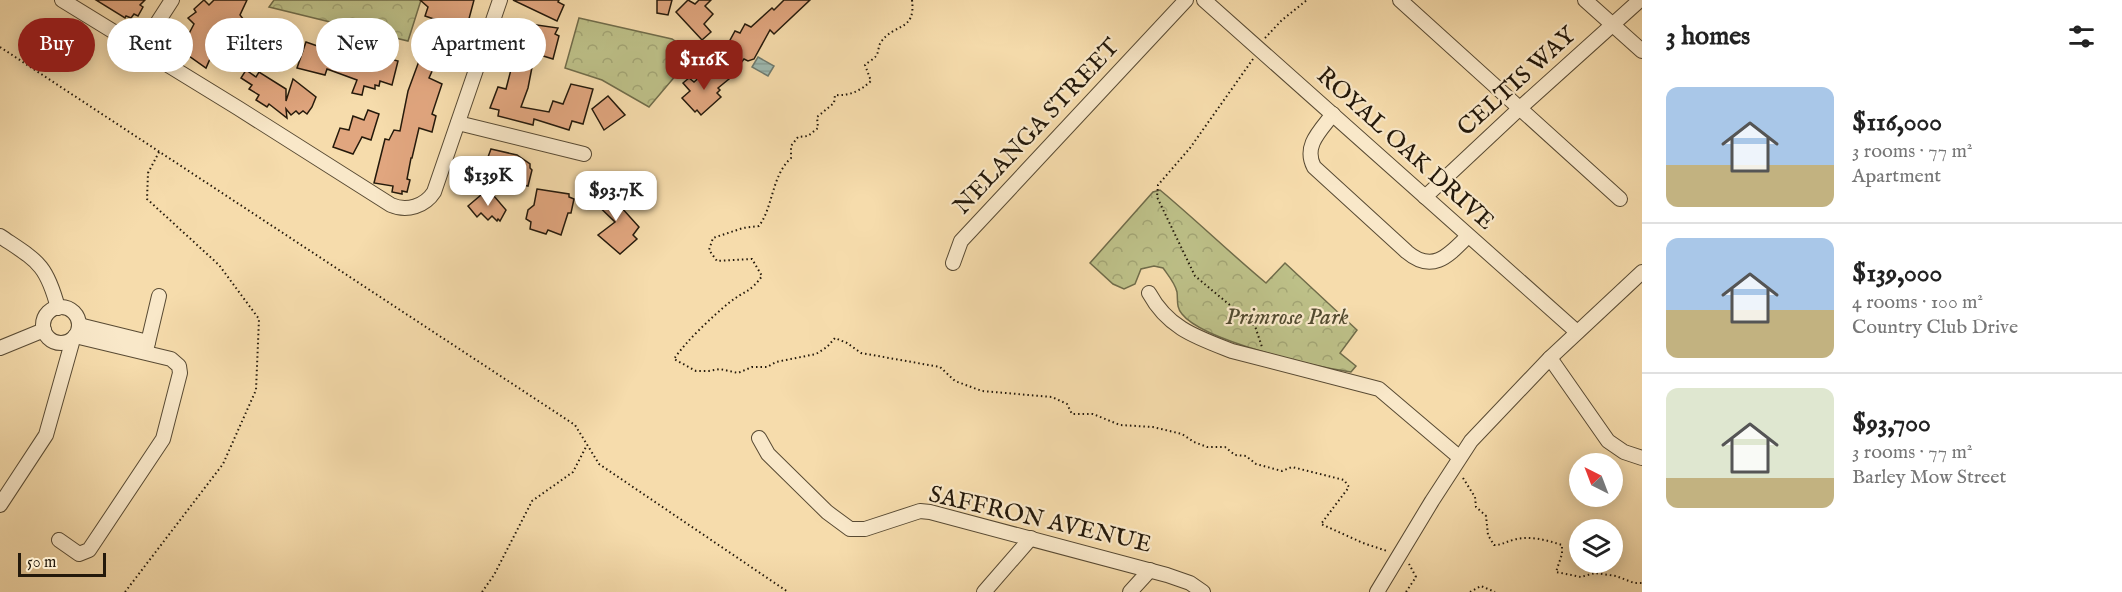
<!DOCTYPE html>
<meta charset="utf-8">
<style>
body{margin:0;font-family:"IM FELL English",serif;background:#f6f6f6;color:#222;height:100vh;display:flex;flex-direction:column;font-size:22px;white-space:nowrap}
*{box-sizing:border-box;margin:0}
p{font-size:20px;color:#767676}
.icon{flex:none;width:33px;height:33px;fill:none;stroke:currentColor;stroke-width:2;stroke-linecap:round;stroke-linejoin:round}
.map{position:relative;flex:1;overflow:hidden}
.details{display:flex;flex-direction:column;background:#fff;width:480px}
.details>*{flex:none}
.guide{position:absolute;left:18px;top:18px;width:570px;height:54px;display:flex;gap:12px}
.needle{width:39px;rotate:318deg}
.tools{position:absolute;left:1569px;top:453px;display:grid;gap:12px}
.tools a{display:grid;place-items:center;width:54px;height:54px;border-radius:50%;background:#fff;box-shadow:0 3px 15px #0003;font-size:30px}
.scale{position:absolute;left:18px;bottom:15px;width:88px;box-sizing:border-box;padding-left:6px;border:3px solid #24190b;border-top:0;font-size:16px;line-height:21px;white-space:nowrap;color:#24190b;-webkit-text-stroke:4px #f9e8c9;paint-order:stroke}
.price{position:absolute;translate:-50% -51px;padding:0 14px;border-radius:12px;background:#fff;color:#222;font-size:20px;line-height:39px;filter:drop-shadow(0 2px 3px #0008)}
.price::after{content:'';position:absolute;left:50%;top:36px;width:18px;height:14px;margin-left:-9px;background:inherit;clip-path:polygon(0 0,100% 0,50% 100%)}
.price.active{background:#8f2418;color:#fff}
ul{padding:0;list-style:none}
li{display:flex;align-items:center;gap:18px;height:150px;padding:0 24px}
li+li{border-top:2px solid #e0e0e0}
li span{display:grid;place-items:center;flex:none;width:168px;height:120px;border-radius:12px;color:#555}
li>.icon{margin-inline-start:auto}
span .icon{width:72px;height:72px;fill:#fffc;stroke-width:1}
li b{font-size:26px}
h2{display:flex;justify-content:space-between;align-items:center;height:72px;padding:0 24px;font-size:26px}
.chip{padding:0 21px;border-radius:27px;background:#fff;box-shadow:0 3px 15px #0003;font-size:21px;line-height:54px}
.chip.active{background:#8f2418;color:#fff}
main{display:flex;flex:1;min-height:0}
.map>svg:first-child{display:block}
</style>
<main>
<div class="map">
<svg width="1642" height="592" viewBox="0 0 1642 592">
<defs>
<pattern id="park-crowns" width="20" height="18" patternUnits="userSpaceOnUse" patternTransform="scale(1.5)"><rect width="20" height="18" fill="#bdc088"/><path d="M2 6a3 3 0 1 1 6 0M12 15a3 3 0 1 1 6 0" fill="none" stroke="#a2a474"/></pattern>
<pattern id="water-rules" width="6" height="5" patternUnits="userSpaceOnUse" patternTransform="scale(1.5)"><rect width="6" height="5" fill="#9ebab1"/><path d="M0 2.5h6" fill="none" stroke="#889f97"/></pattern>
</defs>
<rect width="100%" height="100%" fill="#f6dcac"/>
<filter id="stains"><feTurbulence type="fractalNoise" baseFrequency=".00333" numOctaves="4"/><feColorMatrix values="0 0 0 0 .2 0 0 0 0 .09 0 0 0 0 .02 0 0 0 .5 -.17"/></filter>
<radialGradient id="worn" r=".72"><stop offset=".6" stop-color="#630" stop-opacity="0"/><stop offset="1" stop-color="#630" stop-opacity=".3"/></radialGradient>
<g fill="url(#park-crowns)" stroke="#706c4a" stroke-width="1.5">
<path d="M274,0H421L408,41L269,7Z"/>
<path d="M579,18L672,39L694,54L649,107L602,80L565,68Z"/>
<path d="M1160,190C1196,220 1230,253 1266,283L1285,263L1357,330L1340,353L1356,366L1351,372C1316,367 1203,341 1182,314C1176,307 1178,300 1177,292C1175,283 1168,275 1163,268L1154,266L1141,269L1135,284L1124,289L1113,284L1090,263L1153,192Z"/>
</g>
<path fill="url(#water-rules)" stroke="#6d7a6f" stroke-width="1.5" d="M758,57L774,66L768,76L752,67Z"/>
<g fill="#e1a67f" stroke="#24190b" stroke-width="1.5">
<path d="M96,0H145L140,5L143,7L138,16L134,14L131,18L126,16L125,18Z"/>
<path d="M204,0L209,5L214,0H247L240,15L244,20L240,23L241,25L231,35L226,31L214,51L217,54L213,60L210,59L206,68L182,51L185,46L183,45L194,24L188,18L196,12L194,9Z"/>
<path d="M420,0H474L466,30L425,16L428,7Z"/>
<path d="M513,0H559L558,2L564,5L557,21Z"/>
<path d="M657,0H672L668,15L657,13Z"/>
<path d="M688,0L695,4L699,0H711L705,6L713,14L704,24L711,32L702,40L676,12Z"/>
<path d="M784,0H810L774,34L770,30L754,59L748,61L744,59L740,64L722,55L735,31L740,33L745,24L751,27L772,8L774,10Z"/>
<path d="M279,21L291,34L285,41V46L280,49L281,52L274,58L271,57L268,60L260,58L254,52L260,44L254,36L263,27L267,33Z"/>
<path d="M523,23L558,28L555,34L559,36L553,59L540,55L539,58L534,57L528,88L521,107L549,112L553,101L563,104L571,84L593,89L583,124L572,121L569,130L534,119L533,125L498,116L499,110L490,108L498,87L506,89Z"/>
<path d="M452,32L454,46L445,48V51L440,52V56L420,60L423,51L421,35Z"/>
<path d="M332,36L353,42L354,38L365,41L359,55L385,61L386,58L398,61L392,85L380,81L379,86L375,85V89L364,86L362,95L352,93L357,80L327,69L325,75L297,68L306,42L326,49Z"/>
<path d="M419,61L433,69L429,78L442,84L432,114L436,116L432,132L419,128L412,158H411L407,179L410,180L407,192L402,191V194L392,192L393,186L374,183L385,139L389,140L394,130L400,131L408,91Z"/>
<path d="M717,68L729,79L718,88L720,90L717,93L721,97L701,115L697,110L695,112L682,98L690,91L683,83L689,78L694,82L702,75L705,79Z"/>
<path d="M246,70L256,77L259,72L286,89V101L293,79L316,97L312,107L307,114L303,111L299,114L296,111L291,115L286,109L287,118L269,104L267,107L256,100L259,95L249,89L252,85L241,78Z"/>
<path d="M608,96L625,115L604,130L592,109Z"/>
<path d="M368,110L379,114L371,140L362,137L353,154L333,147L340,128L349,130L353,116L364,120Z"/>
<path d="M491,149L517,155L530,164V168L532,170L528,186L510,182L507,187L465,176L468,162L481,165L484,157H488Z"/>
<path d="M603,187L639,227L633,235L637,239L620,254L598,235L615,222L589,197L598,188L601,191Z"/>
<path d="M488,189L506,210L500,221L498,219L497,221L492,216L488,220L481,213L477,217L468,206Z"/>
<path d="M537,189L569,194V197L574,199L571,213H568L561,235L548,230L546,234L530,229L531,222L526,219L528,210L534,205Z"/>
</g>
<g fill="none" stroke-linecap="round" stroke-linejoin="round">
<g stroke="#584a33" stroke-width="16">
<g id="minor">
<path d="M62,0L238,108L391,205C407,212 425,206 434,192L500,0"/>
<path d="M1204,0L1577,332"/>
<path d="M1400,0L1620,199"/>
<path d="M1585,0L1642,51"/>
<path d="M141,48L172,0"/>
<path d="M1333,114C1320,131 1303,146 1314,167L1407,252C1433,274 1449,255 1468,236"/>
<path d="M458,123L584,154"/>
<path d="M1425,197L1520,108L1640,0"/>
<path d="M0,236C37,261 46,263 58,308"/>
<path d="M953,263L961,241L1186,0"/>
<path d="M1149,293C1168,328 1196,337 1232,351L1379,389L1459,457"/>
<circle cx="61" cy="325" r="18"/>
<path d="M79,325L148,342"/>
<path d="M0,348L44,330"/>
<path d="M146,351L159,296"/>
<path d="M1550,358L1608,441L1624,452L1642,458"/>
<path d="M759,438L768,454L827,512L850,529H865L920,511L930,512L1167,575L1190,583L1203,592"/>
<path d="M0,505L46,435L73,339"/>
<path d="M59,540L79,554L89,550L163,439L180,373L179,366L171,359L75,336"/>
<path d="M984,592L1031,538"/>
<path d="M1130,592L1150,570"/>
<path d="M1377,592L1432,501L1471,441L1550,358L1642,272"/>
</g>
</g>
<g stroke="#24190b" stroke-width="2" stroke-dasharray="1.5 3" stroke-linecap="butt">
<path d="M912,0C916,32 894,23 881,42C878,46 879,52 876,56C874,59 868,62 865,65L871,81C860,91 850,96 835,95L834,103L817,117L818,128L808,136L798,137L791,146V158C771,177 774,205 759,226L743,228L713,238L709,250L717,261L752,259L762,276C751,292 744,291 730,302C713,316 686,341 674,359L696,371H709L720,369L738,373L752,367H767L776,362L816,354L827,347L835,338L847,343L861,353L940,367L955,381L982,391L1052,397L1067,404L1072,414H1093L1120,425L1153,427L1182,434L1194,442L1207,447H1225L1235,455L1246,456L1256,464L1282,471L1292,467L1344,480L1349,487L1321,524L1363,543L1387,551"/>
<path d="M1265,38L1282,20L1307,0"/>
<path d="M0,47L575,425L599,464L788,592"/>
<path d="M1253,59L1190,148L1158,185L1157,197L1195,276L1255,326L1262,347"/>
<path d="M1463,478L1475,497L1476,507L1486,516L1488,535L1494,545C1502,545 1505,542 1513,540C1529,535 1546,540 1562,545V554L1556,572L1581,577L1595,573L1616,576L1634,583H1642"/>
<path d="M125,592L223,464L256,390L259,319L219,265L147,199L148,173L159,152"/>
<path d="M482,592L494,575L532,501L573,472L587,445"/>
<path d="M1406,592L1416,577L1409,564"/>
<path d="M1470,592L1481,586L1495,592"/>
</g>
<use href="#minor" stroke="#f9e8c9" stroke-width="14"/>
</g>
<g text-anchor="middle" dominant-baseline="central" stroke-width="4.5" stroke-linejoin="round" paint-order="stroke">
<g font-size="24" fill="#24190b" stroke="#f9e8c9">
<text transform="translate(1517 82) rotate(-42)">CELTIS WAY</text>
<text transform="translate(1037 127) rotate(-47)">NELANGA STREET</text>
<text transform="translate(1405 149) rotate(42)">ROYAL OAK DRIVE</text>
<text transform="translate(1040 520) rotate(13)">SAFFRON AVENUE</text>
</g>
<g font-size="24" font-style="italic" fill="#524b30" stroke="#f9e8c9">
<text x="1287" y="317">Primrose Park</text>
</g>
</g>
<rect width="100%" height="100%" filter="url(#stains)"/>
<rect width="100%" height="100%" fill="url(#worn)"/>
</svg>
<div class="tools">
<a><svg class="needle" viewBox="-14 -14 28 28"><path d="M0-13l5 13h-10z" fill="#e53935"/><path d="M0 13l5-13h-10z" fill="#767676"/></svg></a>
<a><svg class="icon" aria-label="layers" viewBox="0 0 24 24"><path d="M12 4l9 5-9 5-9-5zM3 14l9 5 9-5"/></svg></a>
</div>
<div class="scale">50 m</div>
<b class="price active" style="left:704px;top:91px">$116K</b>
<b class="price" style="left:488px;top:207px">$139K</b>
<b class="price" style="left:616px;top:222px">$93.7K</b>
<div class="guide">
<a class="chip active">Buy</a>
<a class="chip">Rent</a>
<a class="chip">Filters</a>
<a class="chip">New</a>
<a class="chip">Apartment</a>
</div>
</div>
<section class="details">
<h2>3 homes<svg class="icon" aria-label="filters" viewBox="0 0 24 24"><path d="M4 7h16M4 17h16"/><circle cx="9" cy="7" r="2"/><circle cx="15" cy="17" r="2"/></svg></h2>
<ul>
<li><span style="background:linear-gradient(#a9c7e8 65%,#c2b280 0)"><svg class="icon" aria-label="home" viewBox="0 0 24 24"><path d="M3 11l9-7 9 7M6 9v11h12V9"/></svg></span><div><b>$116,000</b><p>3 rooms · 77 m²</p><p>Apartment</p></div></li>
<li><span style="background:linear-gradient(#a9c7e8 60%,#c2b280 0)"><svg class="icon" aria-label="home" viewBox="0 0 24 24"><path d="M3 11l9-7 9 7M6 9v11h12V9"/></svg></span><div><b>$139,000</b><p>4 rooms · 100 m²</p><p>Country Club Drive</p></div></li>
<li><span style="background:linear-gradient(#dfe7d0 75%,#c2b280 0)"><svg class="icon" aria-label="home" viewBox="0 0 24 24"><path d="M3 11l9-7 9 7M6 9v11h12V9"/></svg></span><div><b>$93,700</b><p>3 rooms · 77 m²</p><p>Barley Mow Street</p></div></li>
</ul>
</section>
</main>
